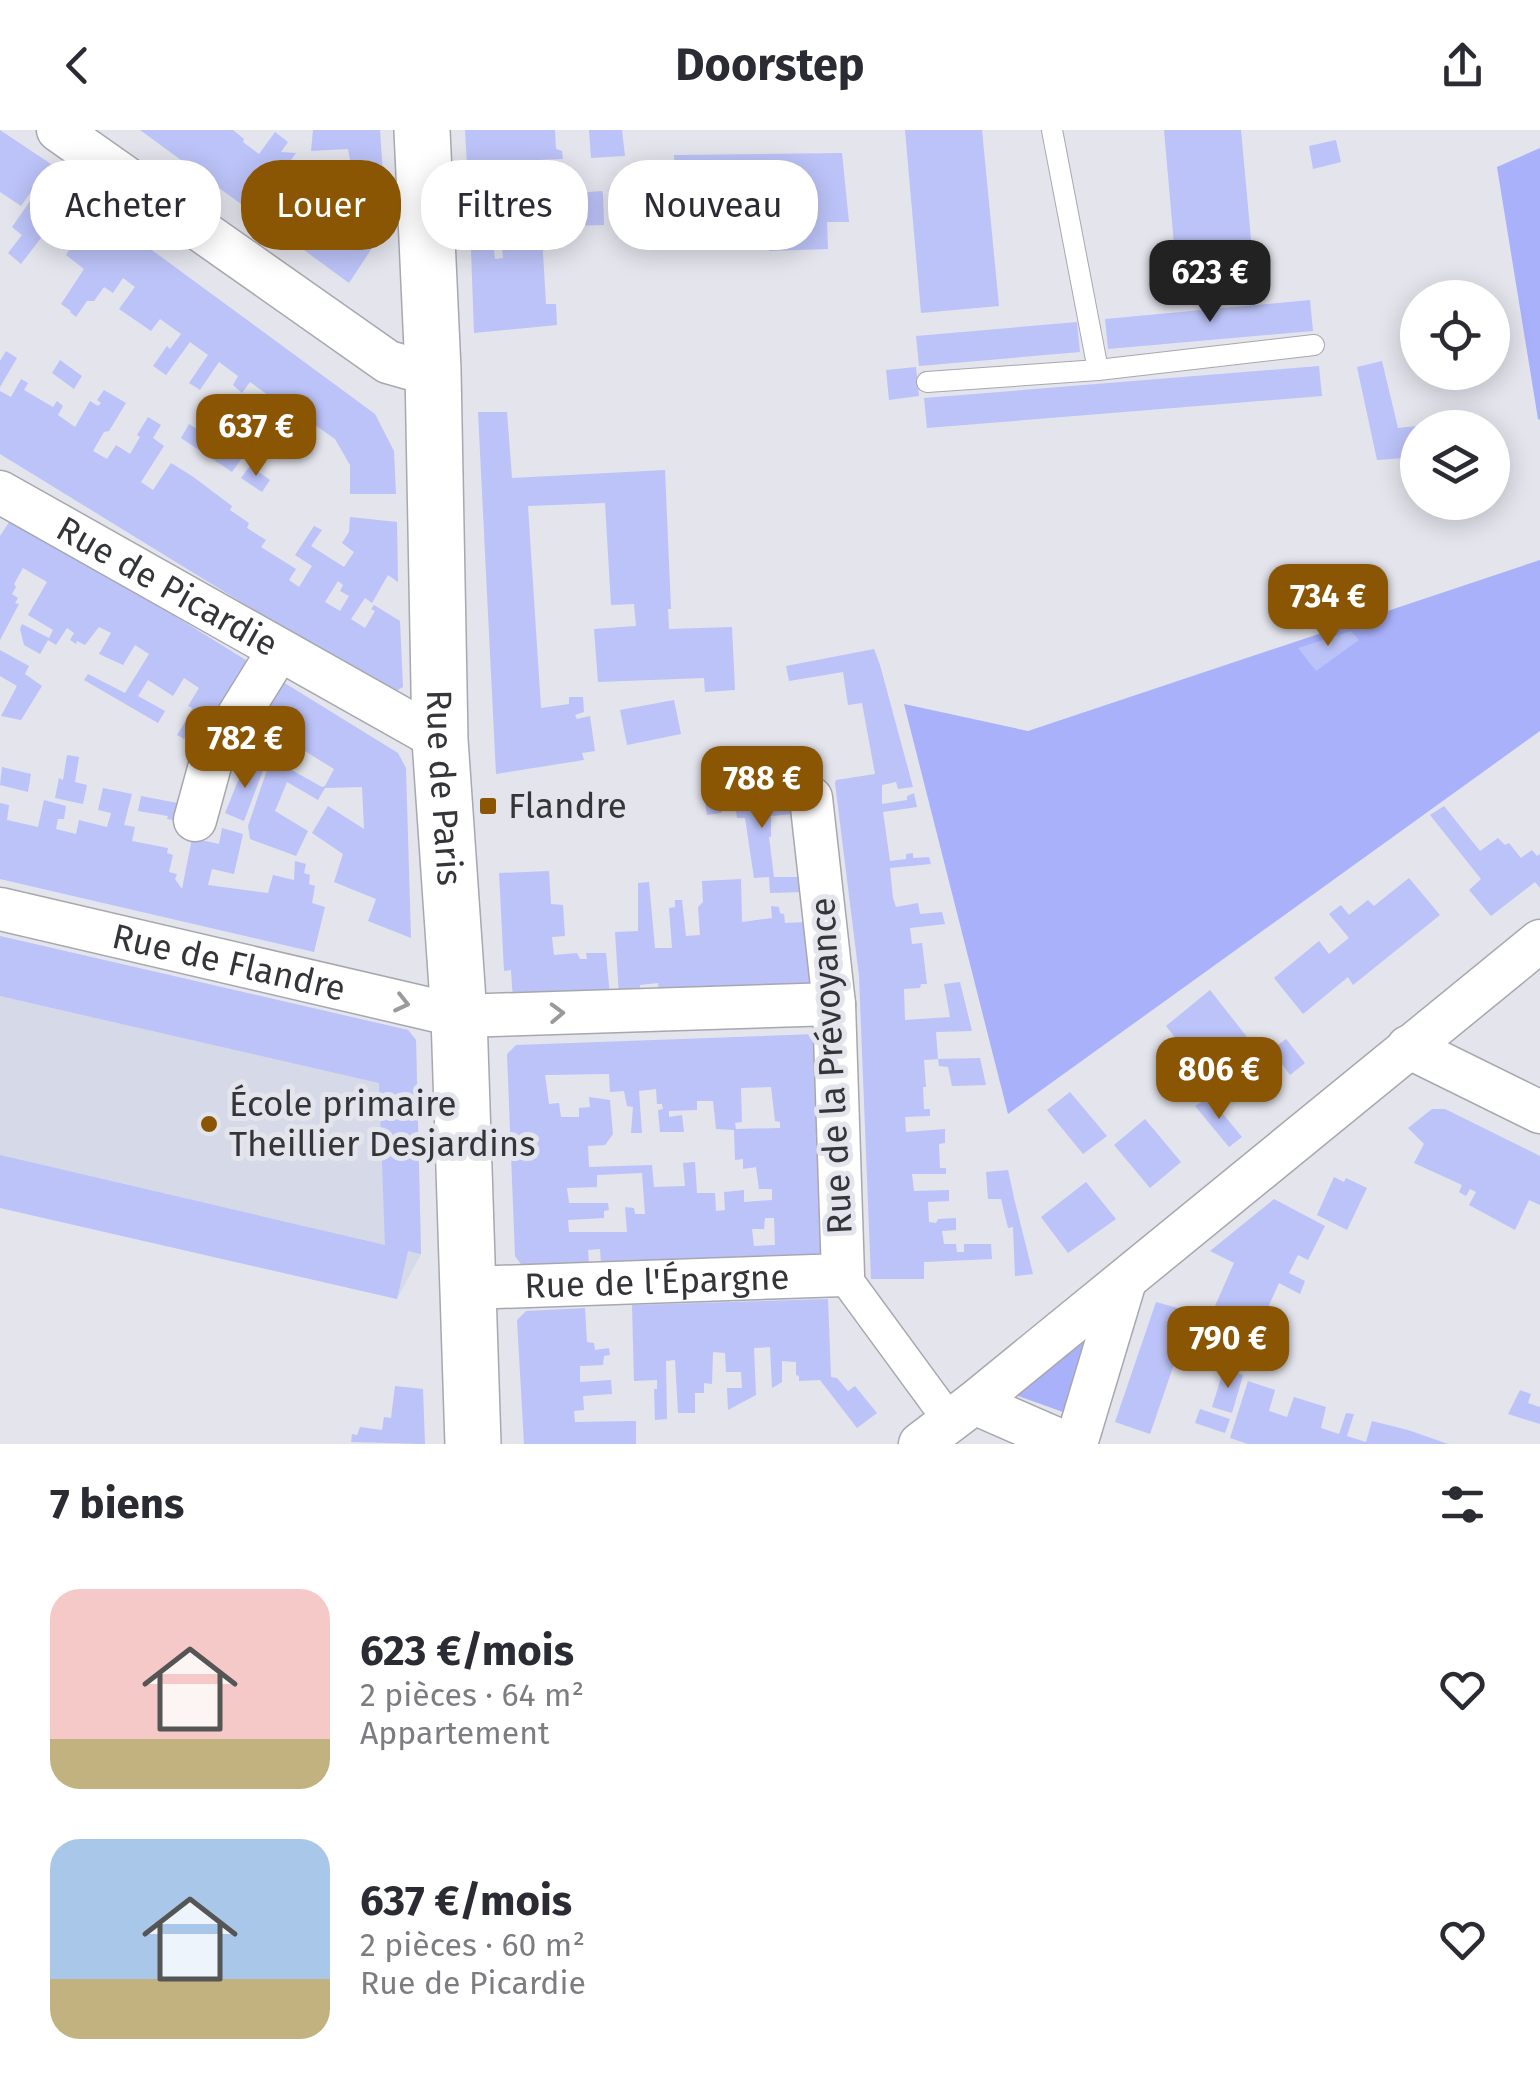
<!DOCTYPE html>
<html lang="fr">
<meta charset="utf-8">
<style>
body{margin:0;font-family:"Fira Sans",sans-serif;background:#f2f2f3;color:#2b2b33;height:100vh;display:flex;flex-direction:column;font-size:38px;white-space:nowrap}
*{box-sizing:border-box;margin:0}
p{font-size:32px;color:#7c7c81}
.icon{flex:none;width:55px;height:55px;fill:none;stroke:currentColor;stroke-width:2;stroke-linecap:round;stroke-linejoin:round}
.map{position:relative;height:1314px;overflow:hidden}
.details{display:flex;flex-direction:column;background:#fff;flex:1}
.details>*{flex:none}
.guide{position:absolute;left:30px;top:30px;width:1000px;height:90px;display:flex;gap:20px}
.controls{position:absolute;left:1400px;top:150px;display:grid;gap:20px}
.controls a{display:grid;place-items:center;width:110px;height:110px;border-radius:50%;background:#fff;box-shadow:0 5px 25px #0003;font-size:50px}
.price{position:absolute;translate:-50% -85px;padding:0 22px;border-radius:20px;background:#8a5603;color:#fff;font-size:32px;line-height:65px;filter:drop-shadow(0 2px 5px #0008)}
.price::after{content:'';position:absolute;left:50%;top:60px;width:30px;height:22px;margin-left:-15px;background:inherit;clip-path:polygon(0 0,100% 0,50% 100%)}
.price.current{background:#222;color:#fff}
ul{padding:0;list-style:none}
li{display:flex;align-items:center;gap:30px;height:250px;padding:0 50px}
li span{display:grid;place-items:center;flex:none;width:280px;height:200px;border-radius:30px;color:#555}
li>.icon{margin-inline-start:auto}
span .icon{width:120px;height:120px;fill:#fffc;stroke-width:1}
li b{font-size:42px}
h2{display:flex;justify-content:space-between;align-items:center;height:120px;padding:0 50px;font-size:42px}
.chip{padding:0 35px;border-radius:40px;background:#fff;box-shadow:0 5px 25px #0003;font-size:35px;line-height:90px}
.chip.current{background:#8a5603;color:#fff}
header{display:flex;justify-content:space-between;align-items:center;height:130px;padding:0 50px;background:#fff;font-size:45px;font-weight:700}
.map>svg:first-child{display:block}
</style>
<header><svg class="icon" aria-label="back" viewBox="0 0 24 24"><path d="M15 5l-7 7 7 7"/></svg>Doorstep<svg class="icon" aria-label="share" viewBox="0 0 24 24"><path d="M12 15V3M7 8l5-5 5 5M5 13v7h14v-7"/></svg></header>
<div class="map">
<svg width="1540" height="1314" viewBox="0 0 1540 1314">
<rect width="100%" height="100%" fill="#e3e4ec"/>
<path fill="#d6d9e7" d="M0,806L408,900L416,910L421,1124L397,1169L0,1077Z"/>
<g fill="#a9b1fa">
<path d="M1540,18V290L1538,289L1497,37Z"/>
<path d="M1540,430V601L1008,984L904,574L1028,601Z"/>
<path d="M1093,1205L1063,1282L1015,1265Z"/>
</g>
<g fill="#bcc3f8" fill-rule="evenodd">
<path d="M0,0L51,34L21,76L0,62Z"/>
<path d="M140,0H233L244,9L243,12L259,24L275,2L288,12L281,22L296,23L284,40L303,55L308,49H325L326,87L331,81L350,80L355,86L345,103L355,111L361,104L374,115L349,153Z"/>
<path d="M313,0H380L383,45L353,47L348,19L311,21Z"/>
<path d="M465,0H555L556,19L562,21L563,29L512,31L516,81L562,79L561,64L602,61L603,64L604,95L565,96L566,105L542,106L546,174H556L557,195L474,203L471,120H494L495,129L503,128L501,105L471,106Z"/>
<path d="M589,0H622L625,26L591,28Z"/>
<path d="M905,0H982L999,176L921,183Z"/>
<path d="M1164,0H1241L1255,153L1178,160Z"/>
<path d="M1336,10L1341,32L1313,39L1309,16Z"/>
<path d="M842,23L849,92H827L828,119L769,121L766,91L676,92L674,25Z"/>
<path d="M51,41L96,79L375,284L394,321L396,364H350V335L335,309L312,293L317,286L297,272L290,281L250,252L242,263L233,255L238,246L219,232L200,260L189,253L208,225L190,212L166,245L153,236L167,216L170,219L181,204L160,189L151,201L119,179L135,157L123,148L113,163L104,157L94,171H87L76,187L70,182L71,181L61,174L84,139L66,125L74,112L51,95L21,134L8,123L22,105L12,97Z"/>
<path d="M1310,170L1313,201L1108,219L1105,189Z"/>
<path d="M1077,192L1080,222L919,236L916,206Z"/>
<path d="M6,221L17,228L0,257V231Z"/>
<path d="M60,230L82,246L74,259L52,243Z"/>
<path d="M1382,231L1398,298L1418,296V327L1377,330L1357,237Z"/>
<path d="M1319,236L1322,266L927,298L924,268Z"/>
<path d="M916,237L919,266L889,270L886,240Z"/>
<path d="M21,249L28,253L24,260L53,277L57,271L63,276L58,285L75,297L90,271L98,276L101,273L97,270L104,260L126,273L109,301L104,302L93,321L107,329L116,315L130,324L140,307L137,305L148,287L161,295L153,308L164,316L141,352L153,360L171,333L192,346L232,376L230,380L249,393L247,398L266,410L261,417L296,439L289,450L299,457L312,436L295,425L314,396L322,400L311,416L344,437L354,422L342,413L349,402L350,387L397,392L398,452L388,445L372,473L365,468L351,489L365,498L375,481L371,479L374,475L400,491L403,557L391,564L0,324V261L11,267ZM338,451L343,455L340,461L349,466L340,481L325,472Z"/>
<path d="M478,282H507L512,348L665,340L671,479H668L669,499L732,497L735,560L705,562L704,548L598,552L594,499L636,496L634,474L611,475L605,373L528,376L541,578L569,574V567H583L584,582L575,585L577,589L590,586L595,621L582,623L584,630L496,644Z"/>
<path d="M189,294L242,328L232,342L181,308Z"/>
<path d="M250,336L270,350L262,362L241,348Z"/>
<path d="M13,386L262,540L227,596L207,585L203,592L196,587L184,609L177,605L188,587L192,578L188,576L199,558L184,548L173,566L148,550L138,566L165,581L158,593L84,550L88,544L125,563L149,524L135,515L123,535L99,524L111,503L99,497L85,515L77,511L76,514L70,510L74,503L67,498L56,515L48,510L40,524L24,515L20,499L22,494L49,508L53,500L28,485L47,452L23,438L14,454L16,457L12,464L18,468L15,473L19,474L0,510V406Z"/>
<path d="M1351,501L1359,510L1316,541L1298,518Z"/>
<path d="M874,519L880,535L913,657L898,659L896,652L882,655V674L907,670V666L914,663L917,677L883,682L890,731L906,729V724L913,723V728L929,727L931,734L890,738L893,768L896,777L918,773L920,784L942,782L945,794L910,798L912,814L922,813L927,854H921L920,858L904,859L905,890L950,887L944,854L960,852L972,901L936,902L938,929L924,930L926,957H923L924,979H930V986L905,987L906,1002L945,999V1013L939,1014L940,1038H946V1044H912L914,1061L949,1060V1071L928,1072L929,1092L936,1093L938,1089L956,1088V1100L942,1101L944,1114H956L957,1122H964V1114H991L992,1129L924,1132V1149H871L859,846L835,653L836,650L875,644L862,573L848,575L843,542L789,551L786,536Z"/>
<path d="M0,520L29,536L25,544L42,556L21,590L1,586L17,556L0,546Z"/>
<path d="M270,544L398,623L406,638L411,808L368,791L376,769L334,752L343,724L312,703L328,676L364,699L362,657L325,658L318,670L287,652L275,681L308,701L296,726L250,709L248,696L267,640L280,622L286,627L281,634L322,657L325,656L334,639L277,604L265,624L255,617L247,629L239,624Z"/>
<path d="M674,570L681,604L627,615L620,580Z"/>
<path d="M67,625L79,627L75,652L87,655L83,674L55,668L59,648L63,650Z"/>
<path d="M247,629L264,638L244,691L225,683Z"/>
<path d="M2,637L31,644L28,662L0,655Z"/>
<path d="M788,657L790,660L793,684L771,686V707H769L774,747H801L803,762L770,763L769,747L754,748L745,688H737L735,674L728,675L721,683L707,685L705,672Z"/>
<path d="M103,658L132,664L124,695L135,697L132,711L168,718L167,723L173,725L169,742L177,744L175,749L182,759L192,708L219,714L222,698L243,704L234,744L212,739L208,755L268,763L273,745L294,750L295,731L306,734L304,743L310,745L309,754L315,756L312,773L325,777L314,822L0,749V673L9,675L7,690L38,697L44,670L66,676L64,689H58L56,699L76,704L79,690L107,697L111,683L98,680Z"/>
<path d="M141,666L183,674L180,691L167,689L168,686L138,681Z"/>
<path d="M1444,676L1480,721L1498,708L1505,715L1509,713L1521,728L1532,720L1537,726L1540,724V758L1535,752L1491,786L1469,760L1481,749L1430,685Z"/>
<path d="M549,741L551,774L563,775L565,806L552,807L554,825L577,823L580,829H587L586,823H606L610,867L513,871L511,840L504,841L499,743Z"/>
<path d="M1409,748L1440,785L1353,855L1348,847L1303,884L1274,848L1319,811L1329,824L1349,808L1329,784L1341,775L1349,785L1368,770L1374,776Z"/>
<path d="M741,749L742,792L772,788L771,776L779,777L780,783L784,784L785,793L807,792L814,859L659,865L658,853L640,855L639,865L619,866L615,802L638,801V753L649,752L655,818H672L669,778L675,777V770H682L686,806L700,805L698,777L703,772L702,751Z"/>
<path d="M0,806L408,900L416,910L421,1124L408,1121L397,1169L0,1078V1025L385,1115L379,953L0,866Z"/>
<path d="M1210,860L1247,907L1200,939L1166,896Z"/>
<path d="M816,904L824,1124L601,1133L600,1119L588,1120L589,1133L523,1137L515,1126L507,924L516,915ZM609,944L610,962L624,961L627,976L633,977L631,1003H642L639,961L656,959L657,974H662L663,979L658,980L660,1002H684L682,985L669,987V981L697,980V971H713L716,999L734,1000L735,1030L743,1029V1039L756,1037L759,1059H772V1070L744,1072V1060L724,1062L725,1080L716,1081L715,1063H697L695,1032L683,1033L685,1056L654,1057L652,1035L589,1037L588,1016L605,1015L613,1004L610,970L589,967L590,977L579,978V987H561L559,973L549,974L545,945ZM771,957L775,991L780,992V998L736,999L735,993L742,992L741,958ZM642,1043L645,1084H635L634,1078L625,1077L627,1102H569L568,1090L604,1088V1081L609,1080L608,1073H569L567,1058L597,1057V1045ZM765,1088H774L775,1115L754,1116L752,1099H764Z"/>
<path d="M1286,909L1305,933L1290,945L1271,920Z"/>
<path d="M980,928L986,955L952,956L948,937L939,936L938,929Z"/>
<path d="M1070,962L1107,1006L1083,1024L1047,980Z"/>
<path d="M1209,967L1242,1007L1229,1017L1195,976Z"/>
<path d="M1432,979H1445L1540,1026V1075L1529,1070L1515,1100L1469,1075L1476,1062L1470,1059L1466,1066L1459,1062L1462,1055L1414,1033L1424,1014L1408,998Z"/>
<path d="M1145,989L1181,1032L1150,1058L1114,1015Z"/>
<path d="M1008,1040L1014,1068L1033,1144L1015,1146L1013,1097L1008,1098L1001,1069H988L986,1042Z"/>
<path d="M1334,1047L1344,1052L1346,1048L1367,1058L1347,1100L1317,1085Z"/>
<path d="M1086,1052L1116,1089L1068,1123L1041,1087Z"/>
<path d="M1274,1069L1325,1096L1308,1130L1298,1125L1289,1143L1305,1151L1300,1164L1279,1153L1256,1204L1211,1185L1234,1133L1210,1121Z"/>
<path d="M828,1169L831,1247L837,1248L848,1261L855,1256L877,1283L857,1298L820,1250L799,1251V1246L796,1245V1232L782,1231V1252L772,1258L770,1217L754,1218L756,1265L728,1280L727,1258H742L741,1242H726L725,1223L713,1222L712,1254L704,1253V1263H695V1283H678L675,1230L666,1231L667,1289L655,1290L654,1259H657V1250L634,1251L632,1175Z"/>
<path d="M1156,1172L1192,1182L1150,1304L1115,1292Z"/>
<path d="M585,1178L587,1212L594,1213L595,1220L609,1218L610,1225L604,1226L603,1235L580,1236V1252L611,1250L612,1264L583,1266L584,1280L574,1281L575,1292L636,1291V1314H524L517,1190L526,1181Z"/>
<path d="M1224,1238L1243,1245L1232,1283L1212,1277Z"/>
<path d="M1248,1251L1275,1260L1269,1281L1287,1287L1294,1267L1326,1277L1321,1298L1339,1304L1346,1283L1354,1284L1347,1306L1366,1312L1372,1291L1408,1300L1448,1314H1248L1230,1308Z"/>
<path d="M395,1256L423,1259L425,1314L351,1312L352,1304L357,1305L360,1297L382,1300L384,1287L391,1288Z"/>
<path d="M1520,1260L1531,1264L1528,1273L1540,1277V1294L1508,1284Z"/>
<path d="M1200,1279L1230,1289L1225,1303L1195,1293Z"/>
</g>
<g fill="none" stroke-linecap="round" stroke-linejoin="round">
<g stroke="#a7a8af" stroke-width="22">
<g id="service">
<path d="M1052,0L1098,240"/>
<path d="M927,252L1098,240L1314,215"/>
</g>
</g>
<g stroke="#a7a8af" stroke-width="35">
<path id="pedestrian" d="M843,1145L950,1291"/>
</g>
<g stroke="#a7a8af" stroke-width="45">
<g id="minor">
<path d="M58,0L388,232L409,238L433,240"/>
<path id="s1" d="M0,362L440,610"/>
<path d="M195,690L212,628L279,520"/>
<path id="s2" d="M0,779L459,886L834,874"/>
<path d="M1408,917L1540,982"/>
<path id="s3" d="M469,1158L843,1145L834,874L811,668"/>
<path d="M974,1273L1068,1314"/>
<path d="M920,1314L974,1273L1540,811"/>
<path d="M1076,1314L1125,1151"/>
</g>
</g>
<g stroke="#a7a8af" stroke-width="58">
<g id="primary">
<path id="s4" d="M422,0L433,240L440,610L459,886L473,1314"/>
</g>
</g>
<use href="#service" stroke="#fff" stroke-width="20"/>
<use href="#pedestrian" stroke="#fff" stroke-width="32"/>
<use href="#minor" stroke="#fff" stroke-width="42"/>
<use href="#primary" stroke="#fff" stroke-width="55"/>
</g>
<defs><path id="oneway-chevron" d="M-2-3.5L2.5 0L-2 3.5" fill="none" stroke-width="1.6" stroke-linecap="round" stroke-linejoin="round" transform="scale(2.5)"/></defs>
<g stroke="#9a9a9c">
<use href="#oneway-chevron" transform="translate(402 873) rotate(13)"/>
<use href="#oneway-chevron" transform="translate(557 883) rotate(-2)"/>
</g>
<g fill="#8a5603" stroke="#e3e4ec" stroke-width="4">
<rect x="478" y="666" width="20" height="20" rx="5"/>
<circle cx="209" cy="994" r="10"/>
</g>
<g text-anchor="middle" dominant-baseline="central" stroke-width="10" stroke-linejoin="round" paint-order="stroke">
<g font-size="35" fill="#343538" stroke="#e3e4ec">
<text stroke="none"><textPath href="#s1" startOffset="192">Rue de Picardie</textPath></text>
<text stroke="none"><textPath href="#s4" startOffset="658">Rue de Paris</textPath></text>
<text stroke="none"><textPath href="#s2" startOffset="235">Rue de Flandre</textPath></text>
<text transform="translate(831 936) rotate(-93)">Rue de la Prévoyance</text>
<text stroke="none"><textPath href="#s3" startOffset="188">Rue de l'Épargne</textPath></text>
</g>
<g font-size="35" fill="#343538" stroke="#e3e4ec" text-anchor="start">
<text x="508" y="676">Flandre</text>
<text x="229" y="974">École primaire<tspan x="229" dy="40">Theillier Desjardins</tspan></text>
</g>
</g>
</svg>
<div class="controls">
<a><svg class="icon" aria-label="locate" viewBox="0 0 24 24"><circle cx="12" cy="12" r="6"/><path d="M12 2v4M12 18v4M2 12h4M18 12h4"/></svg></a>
<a><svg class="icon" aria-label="layers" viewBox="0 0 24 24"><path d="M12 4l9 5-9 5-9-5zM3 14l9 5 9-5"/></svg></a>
</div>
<b class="price current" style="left:1210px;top:195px">623 €</b>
<b class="price" style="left:256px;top:349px">637 €</b>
<b class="price" style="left:1328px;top:519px">734 €</b>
<b class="price" style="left:245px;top:661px">782 €</b>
<b class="price" style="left:762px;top:701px">788 €</b>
<b class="price" style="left:1219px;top:992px">806 €</b>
<b class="price" style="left:1228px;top:1261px">790 €</b>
<div class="guide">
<a class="chip">Acheter</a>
<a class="chip current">Louer</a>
<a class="chip">Filtres</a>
<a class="chip">Nouveau</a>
</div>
</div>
<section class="details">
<h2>7 biens<svg class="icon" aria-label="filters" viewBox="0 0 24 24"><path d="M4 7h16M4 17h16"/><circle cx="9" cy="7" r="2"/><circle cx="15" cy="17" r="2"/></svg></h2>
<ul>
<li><span style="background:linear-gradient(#f6c9c9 75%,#c2b280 0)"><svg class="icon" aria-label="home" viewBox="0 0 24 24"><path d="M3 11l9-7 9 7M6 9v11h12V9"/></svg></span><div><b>623 €/mois</b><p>2 pièces · 64 m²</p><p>Appartement</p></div><svg class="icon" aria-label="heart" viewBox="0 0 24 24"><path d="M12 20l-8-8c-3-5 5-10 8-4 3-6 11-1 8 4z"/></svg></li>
<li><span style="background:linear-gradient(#a9c7e8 70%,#c2b280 0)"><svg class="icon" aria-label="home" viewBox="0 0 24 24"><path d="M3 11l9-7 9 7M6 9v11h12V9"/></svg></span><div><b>637 €/mois</b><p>2 pièces · 60 m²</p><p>Rue de Picardie</p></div><svg class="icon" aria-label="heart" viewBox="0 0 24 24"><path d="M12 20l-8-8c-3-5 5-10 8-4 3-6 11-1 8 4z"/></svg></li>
</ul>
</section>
